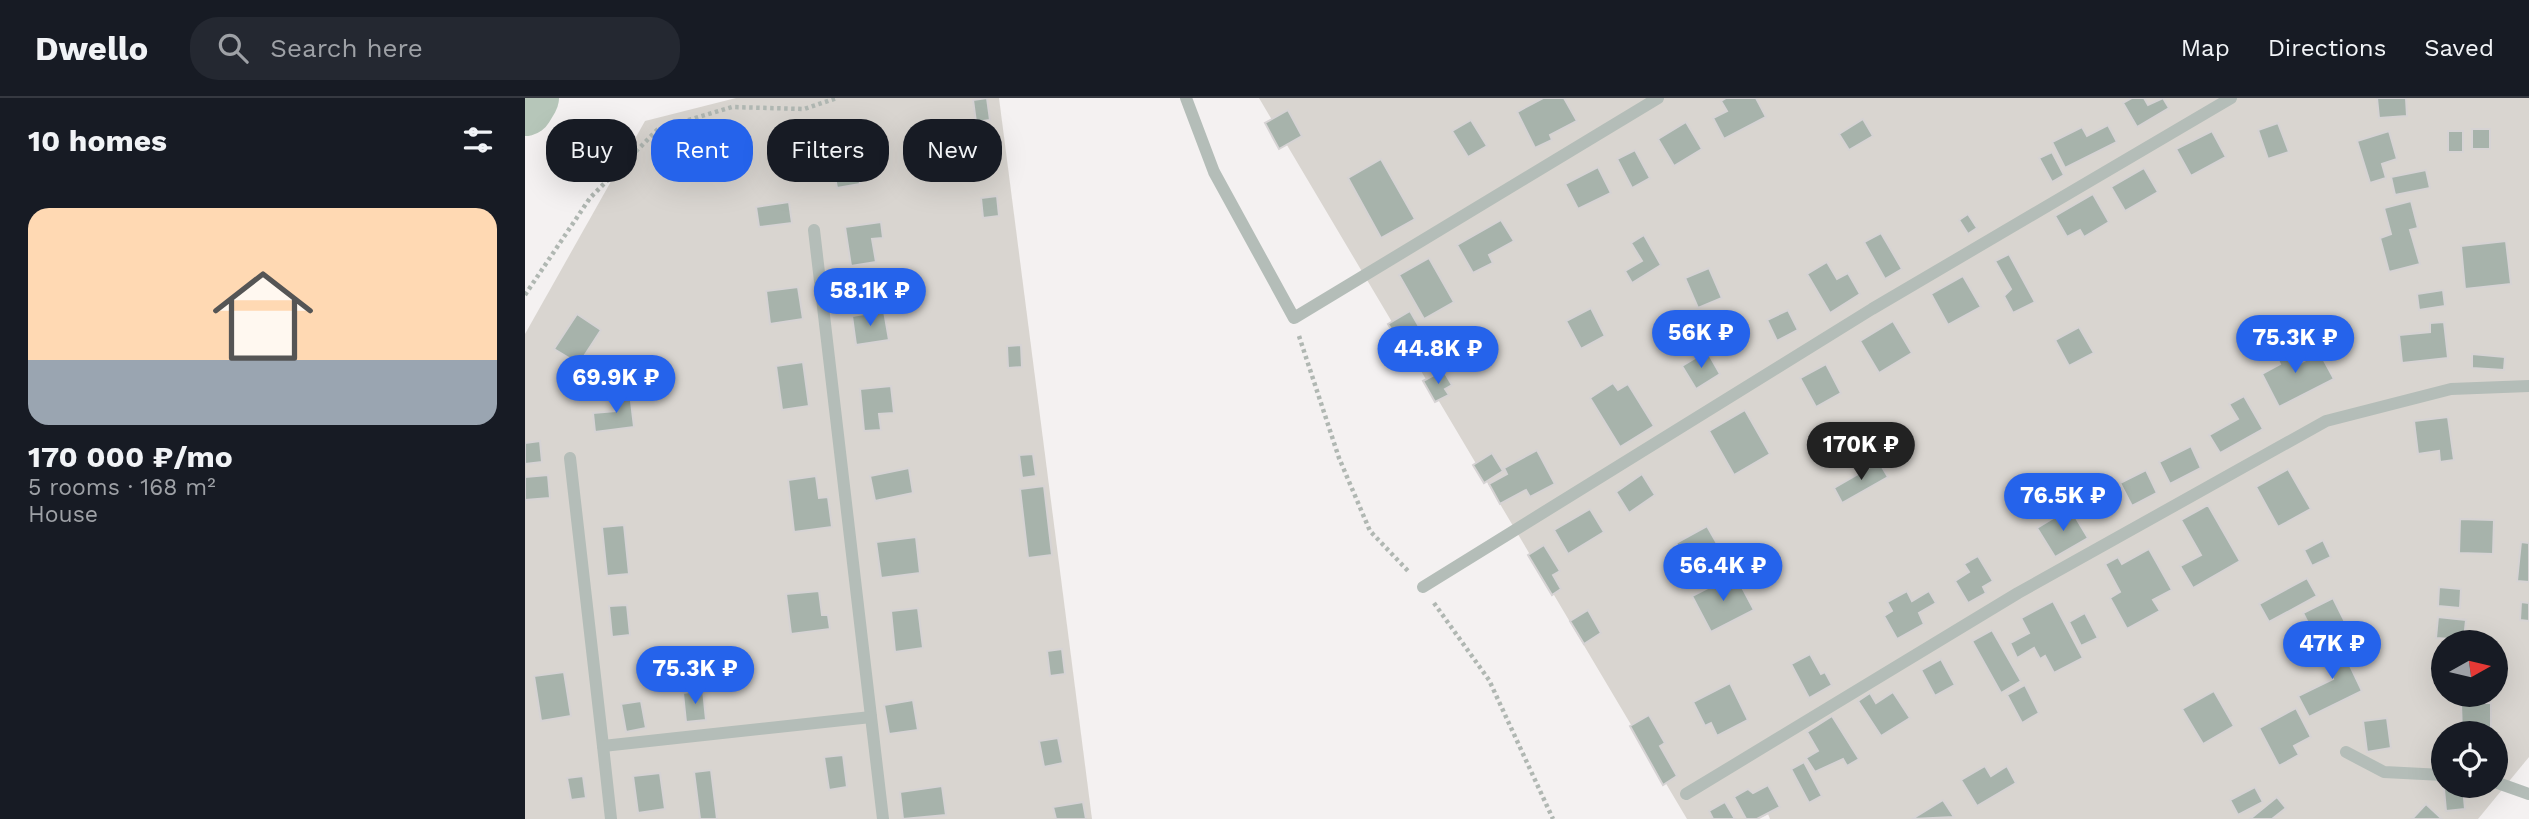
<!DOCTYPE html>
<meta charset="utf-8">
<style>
body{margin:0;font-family:"Work Sans",sans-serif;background:#242831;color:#f1f3f6;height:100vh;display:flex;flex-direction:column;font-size:26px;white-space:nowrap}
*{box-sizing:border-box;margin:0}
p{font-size:23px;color:#9ea1a6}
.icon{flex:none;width:38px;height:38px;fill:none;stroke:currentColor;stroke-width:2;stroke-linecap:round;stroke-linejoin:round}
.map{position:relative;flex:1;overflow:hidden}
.details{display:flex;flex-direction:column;background:#171b24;width:525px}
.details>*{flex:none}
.banner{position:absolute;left:21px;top:21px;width:665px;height:63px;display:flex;gap:14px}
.needle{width:46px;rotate:82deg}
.fabs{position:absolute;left:1906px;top:532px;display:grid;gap:14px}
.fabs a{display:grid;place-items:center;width:77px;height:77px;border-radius:50%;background:#171b24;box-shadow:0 7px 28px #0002;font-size:35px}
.price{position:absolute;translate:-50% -60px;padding:0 16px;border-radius:24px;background:#2563eb;color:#fff;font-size:23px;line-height:46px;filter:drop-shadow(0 2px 4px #0008)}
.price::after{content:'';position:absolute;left:50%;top:42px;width:21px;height:16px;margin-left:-10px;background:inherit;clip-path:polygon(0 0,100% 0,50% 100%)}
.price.active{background:#222;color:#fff}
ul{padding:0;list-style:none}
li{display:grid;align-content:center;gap:14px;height:371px;padding:0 28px}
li+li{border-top:2px solid #363941}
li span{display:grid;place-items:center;height:217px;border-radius:21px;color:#555}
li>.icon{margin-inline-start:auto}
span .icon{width:126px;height:126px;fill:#fffc;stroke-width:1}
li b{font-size:30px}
h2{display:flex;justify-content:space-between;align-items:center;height:84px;padding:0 28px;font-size:30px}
.pill{padding:0 24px;border-radius:28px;background:#171b24;box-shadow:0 7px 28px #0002;font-size:24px;line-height:63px}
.pill.active{background:#2563eb;color:#fff}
header{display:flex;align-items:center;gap:42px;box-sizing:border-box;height:98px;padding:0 35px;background:#171b24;border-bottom:2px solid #363941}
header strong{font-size:33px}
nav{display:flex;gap:38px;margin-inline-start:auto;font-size:24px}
.search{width:490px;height:63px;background:#242831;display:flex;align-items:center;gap:18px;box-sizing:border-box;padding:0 24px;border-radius:28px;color:#9ea1a6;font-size:26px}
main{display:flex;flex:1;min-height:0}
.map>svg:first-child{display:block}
</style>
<header>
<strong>Dwello</strong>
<div class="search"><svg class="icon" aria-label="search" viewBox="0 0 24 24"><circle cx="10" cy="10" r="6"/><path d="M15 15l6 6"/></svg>Search here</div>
<nav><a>Map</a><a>Directions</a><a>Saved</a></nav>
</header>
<main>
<section class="details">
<h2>10 homes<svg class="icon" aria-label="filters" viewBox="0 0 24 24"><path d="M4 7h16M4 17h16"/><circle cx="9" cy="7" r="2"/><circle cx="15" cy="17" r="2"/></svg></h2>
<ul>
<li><span style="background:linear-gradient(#ffd9b3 70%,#9aa5b1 0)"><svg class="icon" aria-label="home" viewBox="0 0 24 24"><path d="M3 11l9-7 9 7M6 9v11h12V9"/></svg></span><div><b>170 000 ₽/mo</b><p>5 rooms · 168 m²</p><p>House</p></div></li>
</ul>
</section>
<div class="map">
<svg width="2004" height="721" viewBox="0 0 2004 721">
<rect width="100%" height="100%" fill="#f4f1f1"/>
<g fill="#d9d5d0" fill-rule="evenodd">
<path d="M211,0H474L567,721H0V236L120,23Z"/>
<path d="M734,0H2004V659L1953,721H1245L1243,716L1233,721H1162ZM1918,544H1970V597H1918ZM1918,635H1970V688H1918Z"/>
</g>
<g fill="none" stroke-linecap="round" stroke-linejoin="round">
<path stroke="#b6c6b9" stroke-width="56" d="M0,10L6,0"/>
</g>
<g fill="#a7b3ab" stroke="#d6d3d4" stroke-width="2">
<path d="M462,0L465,22L451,24L448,2Z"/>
<path d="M1018,0H1039L1052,23L1025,37L1027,42L1010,50L992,14Z"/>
<path d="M1201,0H1231L1241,19L1199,41L1188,20L1202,13L1196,3Z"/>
<path d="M1607,0H1619L1623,7L1638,0L1644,10L1612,29L1598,5Z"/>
<path d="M1852,0H1881L1882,18L1854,20Z"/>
<path d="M763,12L777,38L754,51L740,25Z"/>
<path d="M1338,21L1348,38L1324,52L1314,36Z"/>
<path d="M946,22L962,48L943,59L927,33Z"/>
<path d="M1161,24L1177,51L1149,68L1133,41Z"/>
<path d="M1753,25L1764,54L1743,61L1733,32Z"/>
<path d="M1583,27L1592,44L1540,70L1527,44L1557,29L1562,38Z"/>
<rect x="1947" y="31" width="18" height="20"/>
<path d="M1687,33L1701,59L1666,78L1651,51Z"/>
<path d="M1864,33L1872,61L1857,66L1861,80L1845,85L1832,43Z"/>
<rect x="1923" y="33" width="15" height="21"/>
<path d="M1110,52L1125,80L1107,90L1092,61Z"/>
<path d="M1527,54L1539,77L1527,84L1514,60Z"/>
<path d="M856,61L890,121L856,140L823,80Z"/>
<path d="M1073,69L1086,95L1053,111L1040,86Z"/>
<path d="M333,70L335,86L312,90L309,74Z"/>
<path d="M1619,70L1633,94L1600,113L1586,89Z"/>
<path d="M1901,72L1905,90L1870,97L1866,79Z"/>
<path d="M1568,96L1584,124L1559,139L1555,132L1542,139L1530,118Z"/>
<path d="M472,98L474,118L458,120L456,100Z"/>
<path d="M1886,103L1893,130L1885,132L1895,166L1864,174L1855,140L1866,136L1859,110Z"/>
<path d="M264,104L267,125L234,129L231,109Z"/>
<path d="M1443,116L1452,130L1443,136L1434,122Z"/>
<path d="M976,122L989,143L964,157L968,165L948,175L932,147Z"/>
<path d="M356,124L358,140L347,141L351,164L326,168L320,129Z"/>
<path d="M1356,135L1377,171L1360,181L1339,144Z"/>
<path d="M1119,137L1136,167L1107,185L1100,173L1117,163L1106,145Z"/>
<path d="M1981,143L1986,186L1940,191L1936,148Z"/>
<path d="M1484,156L1510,204L1488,215L1479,198L1486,191L1470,163Z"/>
<path d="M904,160L929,204L899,221L874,177Z"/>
<path d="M1302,164L1312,181L1323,175L1335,196L1305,215L1282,176Z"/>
<path d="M1184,170L1197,200L1173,210L1160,180Z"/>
<path d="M1438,178L1456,209L1423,227L1406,196Z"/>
<path d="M273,189L278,221L245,226L241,193Z"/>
<path d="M1918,192L1920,208L1894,212L1892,196Z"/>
<path d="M1066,210L1080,238L1056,251L1041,223Z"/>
<path d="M1263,212L1273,232L1252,243L1242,222Z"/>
<path d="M359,213L364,242L331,247L327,218Z"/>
<path d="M885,213L900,239L879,252L863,226Z"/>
<path d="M52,216L76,232L54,266L29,251Z"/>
<path d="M1368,223L1387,255L1354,275L1335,243Z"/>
<path d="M1919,224L1923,260L1877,265L1874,237L1905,234V225Z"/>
<path d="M1554,229L1569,255L1544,268L1530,242Z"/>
<path d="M1763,242L1775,265L1795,255L1809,281L1754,309L1737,276L1755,266L1747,250Z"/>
<path d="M496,247L497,269L483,270L482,248Z"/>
<path d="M1182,253L1195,276L1171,291L1157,268Z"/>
<path d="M1947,256L1980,259L1979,272L1947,270Z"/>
<path d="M278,264L284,308L257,312L251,268Z"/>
<path d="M1301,266L1316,295L1291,309L1275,280Z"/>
<path d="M918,272L927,287L920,291L924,297L910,304L898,283Z"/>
<path d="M1088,285L1093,292L1103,286L1129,328L1095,349L1065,300Z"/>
<path d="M366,288L369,315L354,316L356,332L339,333L335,291Z"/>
<path d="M105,295L109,329L70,334L68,315L90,313L88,296Z"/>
<path d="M1719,298L1738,331L1695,355L1684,337L1713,321L1704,306Z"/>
<path d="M1220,312L1245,356L1209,377L1184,333Z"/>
<path d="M1923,319L1929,362L1915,364L1914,353L1893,356L1889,323Z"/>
<path d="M15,343L17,364L0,366V345Z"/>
<path d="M1666,348L1676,370L1645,386L1634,364Z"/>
<path d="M1012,352L1030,386L1005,399L1001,392L975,406L964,386L982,376L979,370Z"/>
<path d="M967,355L978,373L959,385L948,367Z"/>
<path d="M508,356L511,378L497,380L494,357Z"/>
<path d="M1354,364L1363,379L1317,405L1309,390Z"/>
<path d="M384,370L388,395L350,403L345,378Z"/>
<path d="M1763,371L1786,411L1753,429L1731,389Z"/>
<path d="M1621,372L1632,395L1607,408L1595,385Z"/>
<path d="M1117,376L1130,397L1104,415L1091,394Z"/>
<path d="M23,377L25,400L0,402V379Z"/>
<path d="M291,378L294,400L303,399L307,429L269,434L263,382Z"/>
<path d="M519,388L527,457L503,460L495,391Z"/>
<path d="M1683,407L1715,463L1668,490L1655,468L1676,457L1656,422Z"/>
<path d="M1545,410L1563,440L1530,459L1512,430Z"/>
<path d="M1065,411L1079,434L1043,456L1029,432Z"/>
<path d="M1935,421L1969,422L1968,456L1934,455Z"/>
<path d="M99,427L104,476L82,478L77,429Z"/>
<path d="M1182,428L1203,465L1172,482L1151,445Z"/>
<path d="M391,439L395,475L356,480L351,444Z"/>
<path d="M1798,442L1806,459L1787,468L1779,452Z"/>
<path d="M1996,444L2004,445V484L1992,483Z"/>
<path d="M1019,447L1035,473L1028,477L1036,491L1027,497L1003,457Z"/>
<path d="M1624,451L1647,492L1628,502L1635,513L1602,531L1585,500L1595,494L1580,466L1593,459L1597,466Z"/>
<path d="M1453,458L1468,483L1458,489L1461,495L1443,505L1430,483L1444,474L1439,466Z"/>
<path d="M1210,476L1229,512L1186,534L1167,498Z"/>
<path d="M1782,480L1792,498L1744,524L1734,506Z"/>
<path d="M1914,489L1936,491L1935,510L1913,508Z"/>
<path d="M294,493L297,517H303L305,531L266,536L261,496Z"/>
<path d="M1382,493L1387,503L1404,493L1411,505L1394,515L1399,526L1372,541L1359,518L1367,513L1362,504Z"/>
<path d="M1808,500L1820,524L1790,539L1778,515Z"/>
<path d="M1528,503L1558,560L1529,575L1520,558L1515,561L1509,550L1492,560L1485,545L1504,535L1496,520Z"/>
<path d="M1996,504L2004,505V523L1995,522Z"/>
<path d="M102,507L105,537L87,539L84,508Z"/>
<path d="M393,510L398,550L370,554L366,513Z"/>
<path d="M1063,512L1076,535L1059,546L1045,523Z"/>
<path d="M1560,515L1573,540L1556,548L1544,524Z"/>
<path d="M1913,519L1941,522L1939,542L1911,540Z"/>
<path d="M1467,532L1496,583L1476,595L1447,543Z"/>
<path d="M1811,538L1837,593L1784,619L1773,598L1808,581L1792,548Z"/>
<path d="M537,551L540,576L525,578L522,553Z"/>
<path d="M1285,556L1296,576L1300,574L1307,587L1284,600L1266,566Z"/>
<path d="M1416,561L1430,587L1410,598L1396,572Z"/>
<path d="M39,574L46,618L16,623L9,578Z"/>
<path d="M1205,585L1223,622L1192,638L1186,625L1180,628L1168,604Z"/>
<path d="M1500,587L1514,615L1497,625L1482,597Z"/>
<path d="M178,592L181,622L161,624L158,595Z"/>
<path d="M1689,593L1709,628L1678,646L1657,611Z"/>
<path d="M1368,594L1385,620L1356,638L1333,603L1345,595L1351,605Z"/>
<path d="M388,602L393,632L364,636L359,607Z"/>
<path d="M116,603L121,630L101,634L96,606Z"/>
<path d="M1936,605H1966V635H1937Z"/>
<path d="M1771,610L1786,639L1769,648L1774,657L1754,668L1734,630Z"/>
<path d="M1124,617L1140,645L1135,648L1152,678L1138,687L1105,628Z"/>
<path d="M1307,618L1334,661L1322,668L1318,661L1290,674L1281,660L1293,653L1282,634Z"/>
<path d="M1862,620L1866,650L1842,654L1838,623Z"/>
<path d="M533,640L538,665L519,669L514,643Z"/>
<path d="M318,657L322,689L304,692L299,659Z"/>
<path d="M1279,664L1297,698L1284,705L1266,671Z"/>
<path d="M1460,668L1466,678L1482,668L1491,685L1452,708L1436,682Z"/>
<path d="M186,672L192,721H175L169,674Z"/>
<path d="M135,675L140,711L113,715L108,678Z"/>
<path d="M58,678L61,700L46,702L42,680Z"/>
<path d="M1243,687L1255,709L1232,721H1221L1209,699L1223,691L1228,695Z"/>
<path d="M417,688L421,717L378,721L375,694Z"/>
<path d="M1730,689L1738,704L1713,717L1705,702Z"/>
<path d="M1938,689L1940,711L1921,713L1919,691Z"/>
<path d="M1752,699L1761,710L1747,721H1725Z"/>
<path d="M1418,702L1429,719L1387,721Z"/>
<path d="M558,704L561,721H531L528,709Z"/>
<path d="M1200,704L1210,721H1188L1184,713Z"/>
<path d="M1901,706L1917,721H1887Z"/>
</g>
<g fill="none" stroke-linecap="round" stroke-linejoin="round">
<g stroke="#b0b7b2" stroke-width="4.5" stroke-dasharray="3.5 3.5" stroke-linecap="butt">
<path d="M0,197L65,100L133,31L207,9L279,11L312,0"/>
<path d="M774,238L814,360L845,433L884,474"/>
<path d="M909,505L964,582L1028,721"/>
</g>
<g stroke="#b4bdb8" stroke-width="12">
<path d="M661,0L689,74L769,220L1133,0"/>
<path d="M289,132L358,721"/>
<path d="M45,360L78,648L346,619"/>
<path d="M898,489L1347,211L1706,0"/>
<path d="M78,648L86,721"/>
<path d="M1821,654L1859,674L1918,677"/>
<path d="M1970,684L2004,696"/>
<path d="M1161,696L1493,495L1801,323L1926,291L2004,288"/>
</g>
</g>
</svg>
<div class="fabs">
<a><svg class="needle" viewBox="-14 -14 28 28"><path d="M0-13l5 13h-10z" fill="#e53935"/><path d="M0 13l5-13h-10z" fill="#9ea1a6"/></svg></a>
<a><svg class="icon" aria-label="locate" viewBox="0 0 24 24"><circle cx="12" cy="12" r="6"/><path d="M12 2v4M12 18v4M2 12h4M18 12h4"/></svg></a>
</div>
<b class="price" style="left:345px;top:230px">58.1K ₽</b>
<b class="price" style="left:1176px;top:272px">56K ₽</b>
<b class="price" style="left:1770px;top:277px">75.3K ₽</b>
<b class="price" style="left:913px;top:288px">44.8K ₽</b>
<b class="price" style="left:91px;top:317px">69.9K ₽</b>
<b class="price active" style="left:1336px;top:384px">170K ₽</b>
<b class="price" style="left:1538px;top:435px">76.5K ₽</b>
<b class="price" style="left:1198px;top:505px">56.4K ₽</b>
<b class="price" style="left:1807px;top:583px">47K ₽</b>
<b class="price" style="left:170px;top:608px">75.3K ₽</b>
<div class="banner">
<a class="pill">Buy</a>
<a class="pill active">Rent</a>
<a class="pill">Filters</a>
<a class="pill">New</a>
</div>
</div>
</main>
